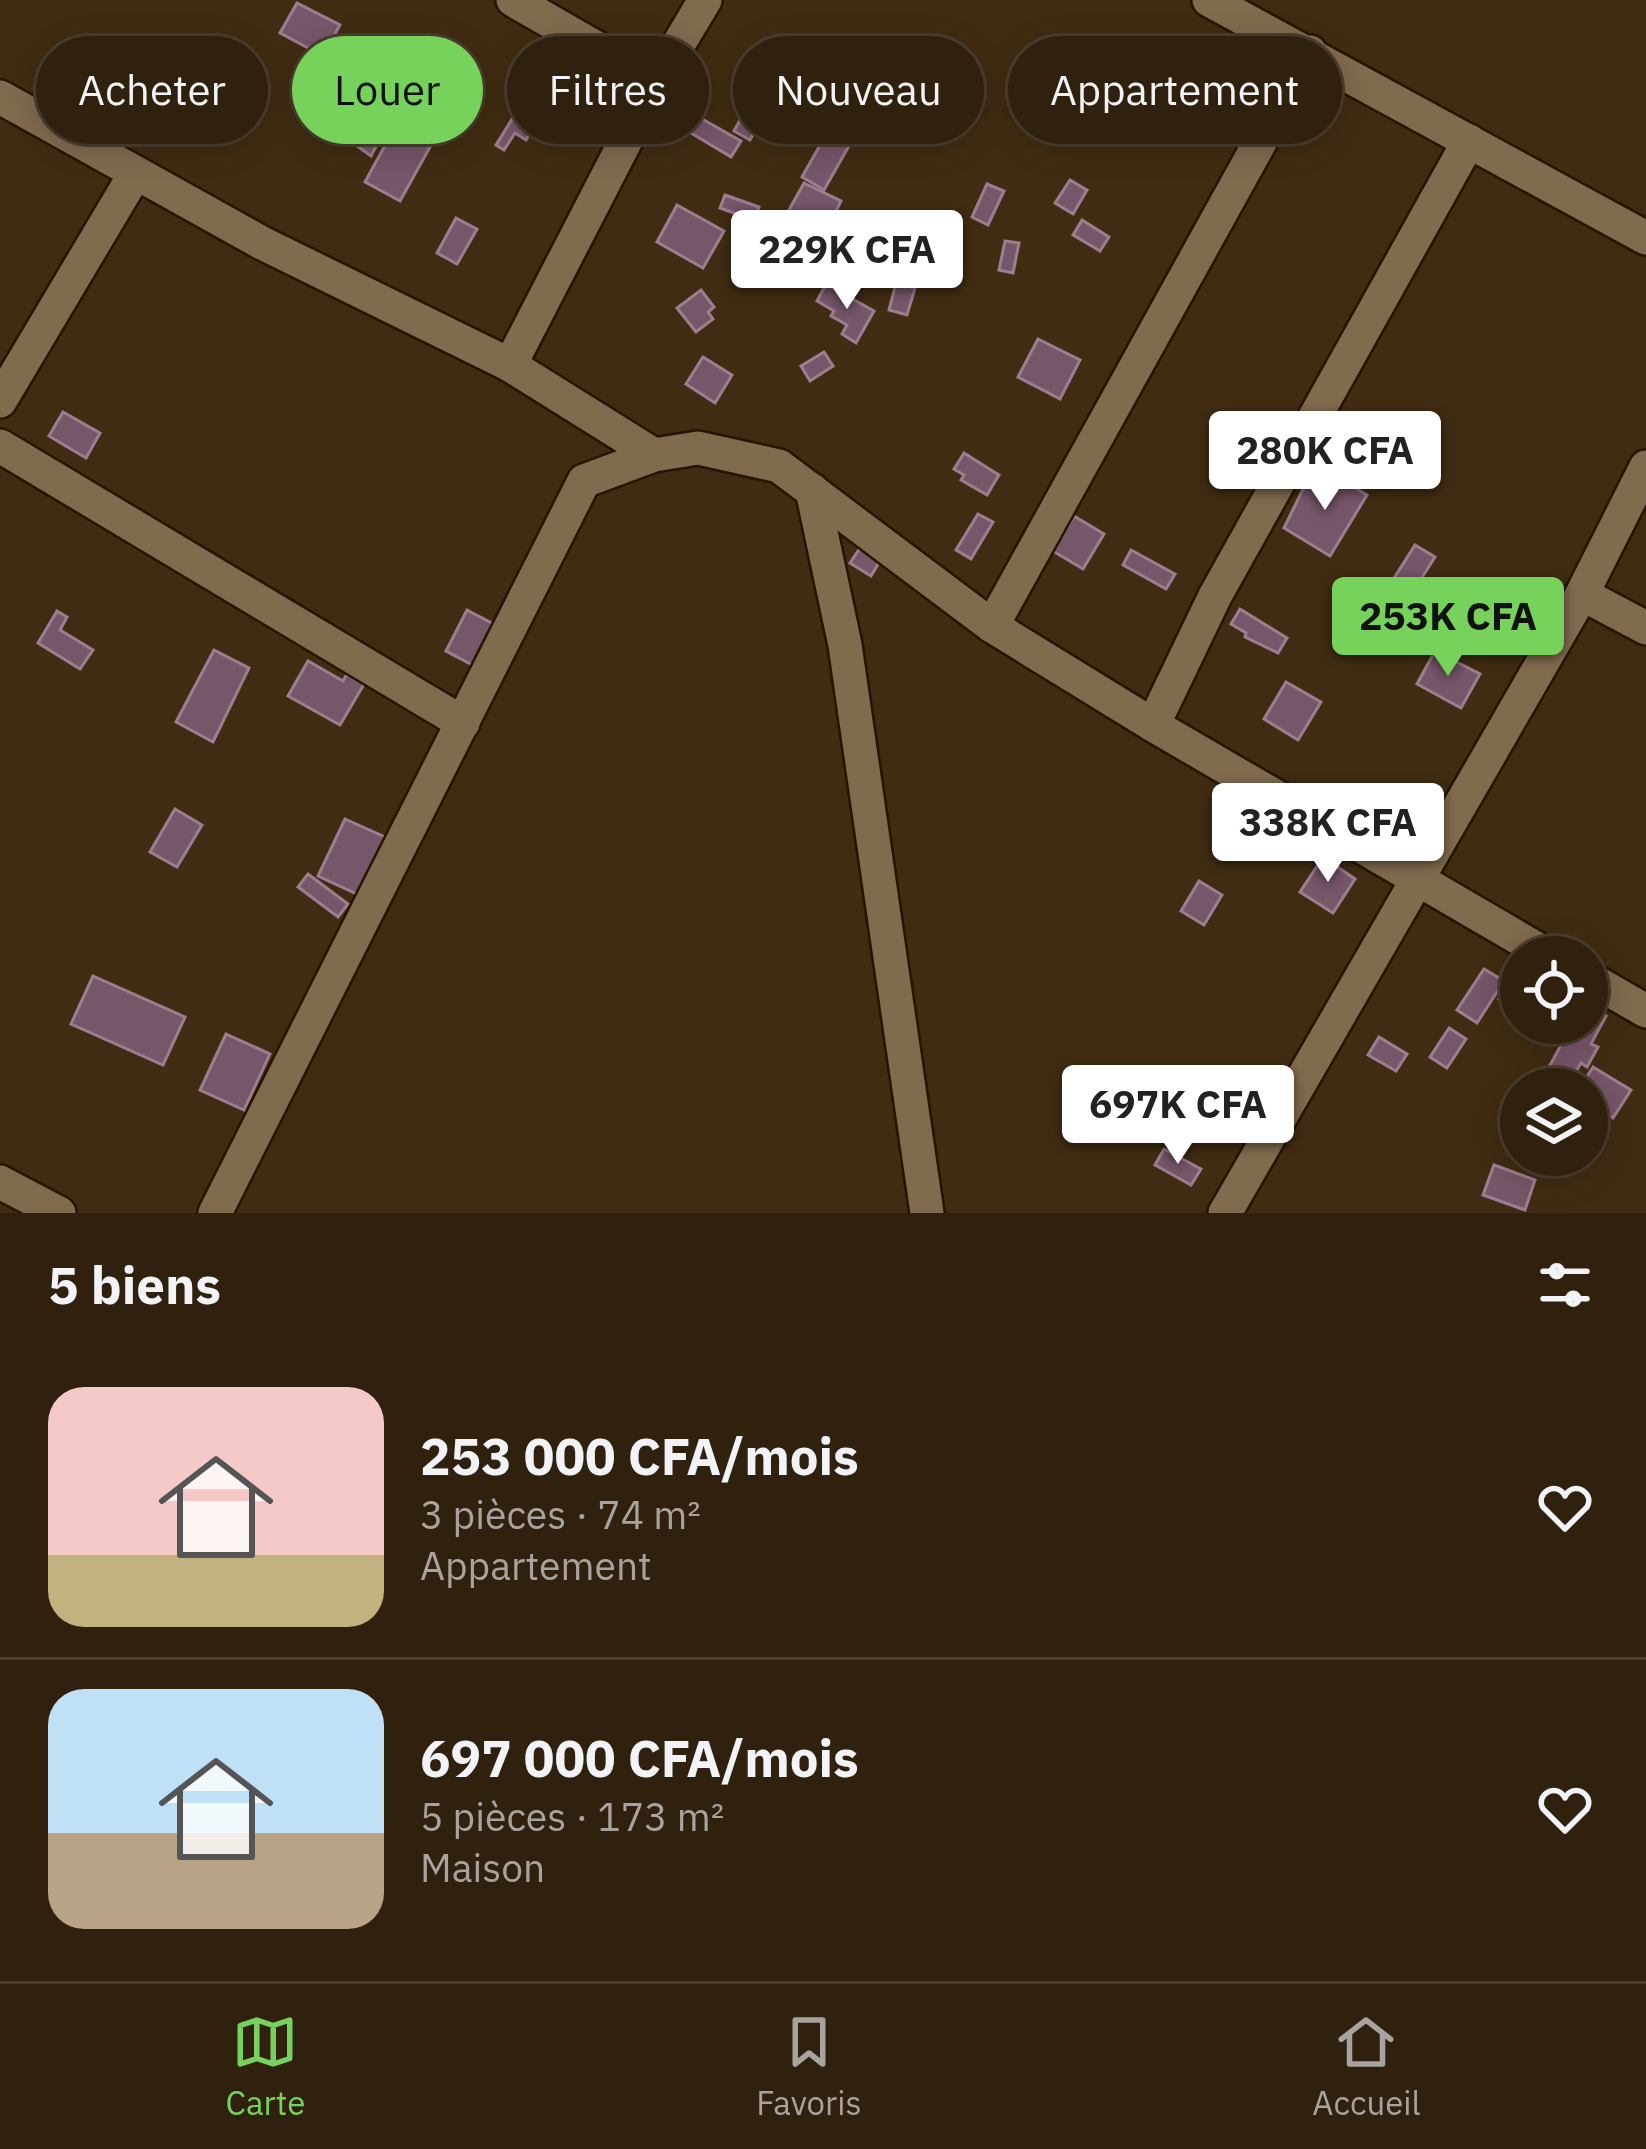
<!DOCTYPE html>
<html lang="fr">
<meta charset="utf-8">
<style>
body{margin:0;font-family:"IBM Plex Sans",sans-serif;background:#3c2e1c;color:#f1f3f6;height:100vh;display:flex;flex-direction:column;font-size:45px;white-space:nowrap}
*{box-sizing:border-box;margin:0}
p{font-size:39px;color:#a8a39e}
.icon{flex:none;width:66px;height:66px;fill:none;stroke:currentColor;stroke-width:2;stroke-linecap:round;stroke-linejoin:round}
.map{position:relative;height:1213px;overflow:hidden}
.side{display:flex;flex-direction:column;background:#30210e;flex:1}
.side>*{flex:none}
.banner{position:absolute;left:36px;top:36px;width:1575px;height:108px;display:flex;gap:24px}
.controls{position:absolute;left:1500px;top:936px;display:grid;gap:24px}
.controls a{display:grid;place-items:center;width:108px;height:108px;border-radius:50%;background:#30210e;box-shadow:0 6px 30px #0003,0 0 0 3px #4b3e2e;font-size:60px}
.price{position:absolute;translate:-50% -102px;padding:0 27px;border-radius:12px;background:#fff;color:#222;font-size:39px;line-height:78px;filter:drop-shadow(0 3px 6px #0008)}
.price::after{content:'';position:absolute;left:50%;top:72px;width:36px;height:27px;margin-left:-18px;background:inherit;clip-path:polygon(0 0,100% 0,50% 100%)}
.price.current{background:#76d25a;color:#111}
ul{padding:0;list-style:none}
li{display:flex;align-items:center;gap:36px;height:300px;padding:0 48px}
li+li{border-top:3px solid #4b3e2e}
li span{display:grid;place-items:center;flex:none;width:336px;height:240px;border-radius:36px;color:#555}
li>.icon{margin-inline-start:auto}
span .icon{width:144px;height:144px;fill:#fffc;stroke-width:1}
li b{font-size:51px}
h2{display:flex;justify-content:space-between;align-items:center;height:144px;padding:0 48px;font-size:51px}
.tag{padding:0 42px;border-radius:54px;background:#30210e;box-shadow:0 6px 30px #0003,0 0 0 3px #4b3e2e;font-size:42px;line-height:108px}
.tag.current{background:#76d25a;color:#111}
.menu{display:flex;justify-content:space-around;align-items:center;height:168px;border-top:3px solid #4b3e2e;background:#30210e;font-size:33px;color:#a8a39e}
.menu a{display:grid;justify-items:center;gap:6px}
.menu .current{color:#76d25a}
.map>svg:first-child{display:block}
</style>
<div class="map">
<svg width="1646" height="1213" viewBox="0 0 1646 1213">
<rect width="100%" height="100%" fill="#402c12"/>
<g fill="#765669" stroke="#9e7d90" stroke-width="3">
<path d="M297,3L340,25L323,56L280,33Z"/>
<path d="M551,47L565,56L553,75L539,66Z"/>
<path d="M829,80L851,93L840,111L818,98Z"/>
<path d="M366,87L398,105L371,156L342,135Z"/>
<path d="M756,91L772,100L750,140L734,131Z"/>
<path d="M405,109L440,129L400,201L365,182Z"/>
<path d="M695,115L741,141L731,157L686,130Z"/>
<path d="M514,116L533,128L526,140L515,133L504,150L496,145Z"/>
<path d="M828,131L850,144L824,190L802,177Z"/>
<path d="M1070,180L1087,190L1073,214L1055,203Z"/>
<path d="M804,183L841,201L807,271L766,251Z"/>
<path d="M987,184L1004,191L988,225L972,217Z"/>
<path d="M725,195L759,207L754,220L720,208Z"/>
<path d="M677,205L724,231L703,268L657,242Z"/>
<path d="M874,213L909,235L889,267L854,246Z"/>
<path d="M456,218L477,229L457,264L437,253Z"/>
<path d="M1082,220L1109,237L1100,251L1073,235Z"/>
<path d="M1005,241L1019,243L1013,273L999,270Z"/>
<path d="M896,283L915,288L907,315L889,310Z"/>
<path d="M826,284L874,311L856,343L842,334L847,325L831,316L834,311L817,301Z"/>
<path d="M701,290L714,307L708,312L713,319L696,332L677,308Z"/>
<path d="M1038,339L1080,360L1060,399L1018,377Z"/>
<path d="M824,352L833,366L810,381L801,366Z"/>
<path d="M703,357L732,375L715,403L686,384Z"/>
<path d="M63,412L100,433L86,458L49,436Z"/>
<path d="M964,453L999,475L987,495L961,480L964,475L954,469Z"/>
<path d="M1326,471L1367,495L1330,556L1284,528L1306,483L1316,489Z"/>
<path d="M978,514L993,522L971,559L956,550Z"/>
<path d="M1074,516L1104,534L1083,569L1053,551Z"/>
<path d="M1415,545L1435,557L1409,598L1389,586Z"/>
<path d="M860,548L880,561L871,576L850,563Z"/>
<path d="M1131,550L1175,574L1166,589L1123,565Z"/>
<path d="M1240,609L1287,638L1278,653L1245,637L1246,633L1231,624Z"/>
<path d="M467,610L499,627L478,668L446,651Z"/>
<path d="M57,611L67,617L60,630L93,650L80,669L38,643Z"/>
<path d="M1490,617L1513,632L1503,646L1481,633Z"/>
<path d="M214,650L249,668L213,742L176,722Z"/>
<path d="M1435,651L1480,674L1461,708L1417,684Z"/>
<path d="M308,661L343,681L350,669L367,679L340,725L288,696Z"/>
<path d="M1286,682L1321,702L1298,740L1264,719Z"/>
<path d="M175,809L202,825L177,867L150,852Z"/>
<path d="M1232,813L1249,824L1232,852L1215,841Z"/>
<path d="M345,819L385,837L359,895L318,876Z"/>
<path d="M1323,857L1355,879L1333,913L1300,892Z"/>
<path d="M308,874L348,904L338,917L298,887Z"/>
<path d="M1199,881L1222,895L1204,925L1181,911Z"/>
<path d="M1484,969L1504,981L1477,1023L1457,1010Z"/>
<path d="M1518,970L1521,972V1013L1499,999Z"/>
<path d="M93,976L185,1017L163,1065L71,1024Z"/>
<path d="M1587,1005L1606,1016L1591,1044L1598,1047L1587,1067L1581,1063L1566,1089H1537L1573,1023H1587Z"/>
<path d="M1449,1028L1466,1039L1447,1068L1430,1057Z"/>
<path d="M226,1034L270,1054L244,1110L200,1090Z"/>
<path d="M1379,1037L1407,1054L1396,1071L1368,1055Z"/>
<path d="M1593,1067L1631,1090L1613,1118L1587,1102V1089H1579Z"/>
<path d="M1592,1112L1608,1121L1592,1146L1587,1143V1121Z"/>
<path d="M1164,1149L1201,1169L1191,1185L1155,1165Z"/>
<path d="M1494,1165L1535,1180L1525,1210L1483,1195Z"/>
</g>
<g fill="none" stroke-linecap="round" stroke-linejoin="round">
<g stroke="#261400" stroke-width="38">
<g id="minor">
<path d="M513,0L656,82"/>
<path d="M1209,0L1646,238"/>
<path d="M0,97L262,243L510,365L654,455"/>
<path d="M510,365L656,82L705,0"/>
<path d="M0,401L135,174"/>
<path d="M0,446L463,723"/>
<path d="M812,490L845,645L927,1213"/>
<path d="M1582,594L1646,628"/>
<path d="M992,626L1310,52"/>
<path d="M1153,725L1215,596L1469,141"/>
<path d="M1587,977L1646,1011"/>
<path d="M0,1182L59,1213"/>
<path d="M215,1213L584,481L654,455L698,448L779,466L992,626L1153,725L1551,957"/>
<path d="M1225,1213L1582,594L1646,467"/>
</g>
</g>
<use href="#minor" stroke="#816b4f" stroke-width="33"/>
</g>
</svg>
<div class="controls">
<a><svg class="icon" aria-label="locate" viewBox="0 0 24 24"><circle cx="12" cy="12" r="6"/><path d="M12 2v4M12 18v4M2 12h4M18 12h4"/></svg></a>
<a><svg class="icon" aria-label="layers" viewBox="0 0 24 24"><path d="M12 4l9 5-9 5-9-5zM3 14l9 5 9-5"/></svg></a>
</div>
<b class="price" style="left:847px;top:312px">229K CFA</b>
<b class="price" style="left:1325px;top:513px">280K CFA</b>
<b class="price current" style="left:1448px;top:679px">253K CFA</b>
<b class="price" style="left:1328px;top:885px">338K CFA</b>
<b class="price" style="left:1178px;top:1167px">697K CFA</b>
<div class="banner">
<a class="tag">Acheter</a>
<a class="tag current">Louer</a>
<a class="tag">Filtres</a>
<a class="tag">Nouveau</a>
<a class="tag">Appartement</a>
</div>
</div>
<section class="side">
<h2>5 biens<svg class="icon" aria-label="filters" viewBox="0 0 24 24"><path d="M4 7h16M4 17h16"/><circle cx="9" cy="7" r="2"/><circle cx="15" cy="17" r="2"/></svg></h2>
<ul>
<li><span style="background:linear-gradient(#f6c9c9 70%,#c2b280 0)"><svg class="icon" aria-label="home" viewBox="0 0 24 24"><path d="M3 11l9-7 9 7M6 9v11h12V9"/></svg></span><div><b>253 000 CFA/mois</b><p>3 pièces · 74 m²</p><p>Appartement</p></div><svg class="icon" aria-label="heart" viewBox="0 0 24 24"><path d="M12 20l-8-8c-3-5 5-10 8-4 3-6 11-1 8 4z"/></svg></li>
<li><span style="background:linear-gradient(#bfe0f5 60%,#b9a48a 0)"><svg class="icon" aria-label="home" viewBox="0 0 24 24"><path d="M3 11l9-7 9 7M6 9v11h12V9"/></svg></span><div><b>697 000 CFA/mois</b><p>5 pièces · 173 m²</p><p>Maison</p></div><svg class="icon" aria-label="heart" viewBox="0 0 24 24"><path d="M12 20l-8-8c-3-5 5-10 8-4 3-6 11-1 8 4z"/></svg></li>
</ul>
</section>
<nav class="menu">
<a class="current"><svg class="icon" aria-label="map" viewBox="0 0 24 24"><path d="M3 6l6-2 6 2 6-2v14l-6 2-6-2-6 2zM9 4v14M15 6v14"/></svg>Carte</a>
<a><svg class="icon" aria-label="saved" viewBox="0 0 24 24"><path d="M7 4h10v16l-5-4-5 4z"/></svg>Favoris</a>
<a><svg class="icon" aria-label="home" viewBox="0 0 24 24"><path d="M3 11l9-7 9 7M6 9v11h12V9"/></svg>Accueil</a>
</nav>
